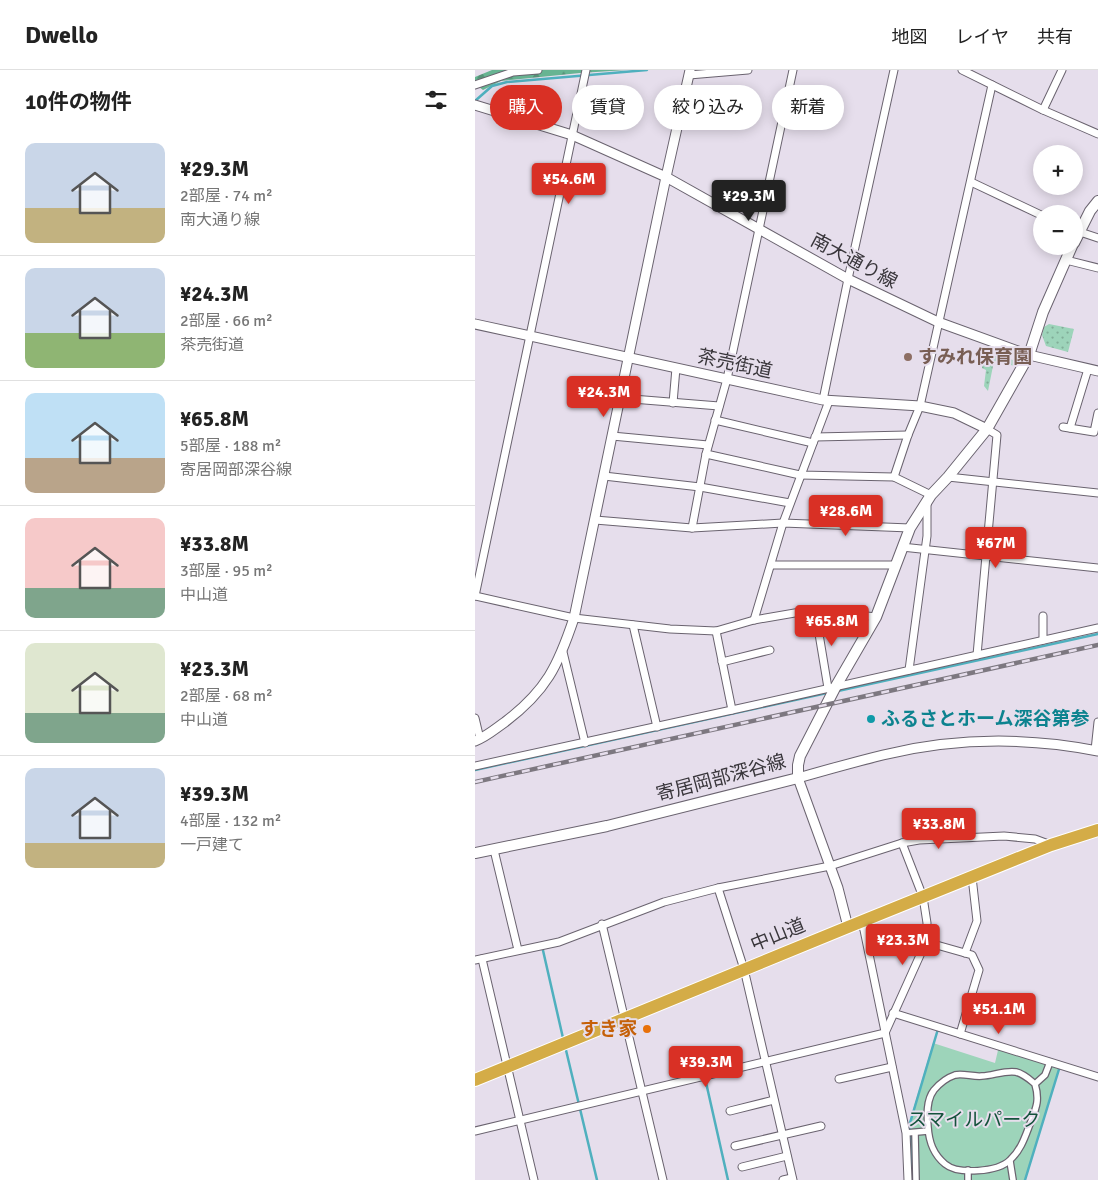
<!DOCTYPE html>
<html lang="ja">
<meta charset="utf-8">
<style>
body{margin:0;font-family:Signika,"Noto Sans JP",sans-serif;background:#f2f2f2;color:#222;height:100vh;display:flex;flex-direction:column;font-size:19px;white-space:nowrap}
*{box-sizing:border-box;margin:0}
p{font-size:16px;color:#767676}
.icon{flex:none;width:28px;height:28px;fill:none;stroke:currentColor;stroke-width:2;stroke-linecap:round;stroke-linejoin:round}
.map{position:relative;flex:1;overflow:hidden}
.details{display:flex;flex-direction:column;background:#fff;width:475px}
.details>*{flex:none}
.banner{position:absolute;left:15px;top:15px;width:475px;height:45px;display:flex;gap:10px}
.fabs{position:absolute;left:558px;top:75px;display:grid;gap:10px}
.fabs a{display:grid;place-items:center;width:50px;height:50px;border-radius:50%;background:#fff;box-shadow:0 2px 12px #0003;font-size:25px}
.price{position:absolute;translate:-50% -42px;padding:0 11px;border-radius:5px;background:#d93025;color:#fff;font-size:16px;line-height:32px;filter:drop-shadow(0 1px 2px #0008)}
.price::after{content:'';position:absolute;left:50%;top:30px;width:15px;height:11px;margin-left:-8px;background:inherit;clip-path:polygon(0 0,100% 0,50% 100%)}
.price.active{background:#222;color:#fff}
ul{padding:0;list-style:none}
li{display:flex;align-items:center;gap:15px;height:125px;padding:0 25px}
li+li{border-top:1px solid #e0e0e0}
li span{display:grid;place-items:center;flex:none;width:140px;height:100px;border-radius:10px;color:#555}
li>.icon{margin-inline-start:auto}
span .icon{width:60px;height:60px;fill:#fffc;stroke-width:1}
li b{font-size:21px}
h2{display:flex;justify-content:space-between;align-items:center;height:60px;padding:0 25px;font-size:21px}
.pill{padding:0 18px;border-radius:22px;background:#fff;box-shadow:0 2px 12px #0003;font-size:18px;line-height:45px}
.pill.active{background:#d93025;color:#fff}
header{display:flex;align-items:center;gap:30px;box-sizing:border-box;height:70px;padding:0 25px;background:#fff;border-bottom:1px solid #e0e0e0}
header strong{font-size:24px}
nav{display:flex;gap:28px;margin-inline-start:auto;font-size:18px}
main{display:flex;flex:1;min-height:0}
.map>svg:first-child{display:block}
</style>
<header>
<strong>Dwello</strong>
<nav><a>地図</a><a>レイヤ</a><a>共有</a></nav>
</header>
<main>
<section class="details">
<h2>10件の物件<svg class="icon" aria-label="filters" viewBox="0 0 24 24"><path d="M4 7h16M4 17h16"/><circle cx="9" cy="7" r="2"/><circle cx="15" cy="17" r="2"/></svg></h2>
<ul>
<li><span style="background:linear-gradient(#c9d6e8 65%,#c2b280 0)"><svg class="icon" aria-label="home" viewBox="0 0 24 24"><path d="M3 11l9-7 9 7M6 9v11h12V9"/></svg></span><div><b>¥29.3M</b><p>2部屋 · 74 m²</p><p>南大通り線</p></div></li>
<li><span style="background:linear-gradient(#c9d6e8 65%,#8fb573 0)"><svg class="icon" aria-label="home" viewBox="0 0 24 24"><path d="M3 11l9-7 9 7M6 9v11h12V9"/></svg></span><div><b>¥24.3M</b><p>2部屋 · 66 m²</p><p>茶売街道</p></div></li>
<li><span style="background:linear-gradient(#bfe0f5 65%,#b9a48a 0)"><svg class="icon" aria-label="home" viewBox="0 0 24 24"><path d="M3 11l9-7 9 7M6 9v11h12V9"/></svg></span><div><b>¥65.8M</b><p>5部屋 · 188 m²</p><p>寄居岡部深谷線</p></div></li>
<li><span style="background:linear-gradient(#f6c9c9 70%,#7fa58c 0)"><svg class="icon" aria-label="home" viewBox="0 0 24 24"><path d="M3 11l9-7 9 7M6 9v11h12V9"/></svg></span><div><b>¥33.8M</b><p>3部屋 · 95 m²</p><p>中山道</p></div></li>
<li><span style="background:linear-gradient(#dfe7d0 70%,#7fa58c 0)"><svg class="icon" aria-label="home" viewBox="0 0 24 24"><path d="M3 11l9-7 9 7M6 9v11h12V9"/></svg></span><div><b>¥23.3M</b><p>2部屋 · 68 m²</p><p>中山道</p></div></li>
<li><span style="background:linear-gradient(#c9d6e8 75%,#c2b280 0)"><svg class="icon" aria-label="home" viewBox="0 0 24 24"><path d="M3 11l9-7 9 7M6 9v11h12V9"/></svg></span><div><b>¥39.3M</b><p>4部屋 · 132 m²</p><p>一戸建て</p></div></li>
</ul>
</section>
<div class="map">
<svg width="623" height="1110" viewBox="0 0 623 1110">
<defs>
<pattern id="grass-dots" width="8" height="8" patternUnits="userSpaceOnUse" patternTransform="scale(1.25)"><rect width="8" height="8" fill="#9dd4ba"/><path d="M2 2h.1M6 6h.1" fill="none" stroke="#81ad98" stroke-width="1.8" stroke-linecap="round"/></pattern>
<pattern id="forest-firs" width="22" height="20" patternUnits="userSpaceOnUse" patternTransform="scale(1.25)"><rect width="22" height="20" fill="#67b492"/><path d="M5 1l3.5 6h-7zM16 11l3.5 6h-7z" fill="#569378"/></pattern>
</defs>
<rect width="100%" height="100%" fill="#e6deec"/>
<g fill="url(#grass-dots)">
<path d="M574,254L599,259L593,282L571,276L567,265L569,257Z"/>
<path d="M502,280L538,290L540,296L519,291L513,321L509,316L511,300L507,298L508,288L499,285Z"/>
</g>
<path fill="url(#forest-firs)" d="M17,0H152L105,3L26,11L8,20L0,14V7Z"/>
<path fill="#9dd4ba" d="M458,973L520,993L524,976L585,995L550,1110H433L431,1063Z"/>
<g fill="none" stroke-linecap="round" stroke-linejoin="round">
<g stroke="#4fb0be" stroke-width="2.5">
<path d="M0,31L17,16L32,12L172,0"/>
<path d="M363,621L623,564"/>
<path d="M0,700L352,623"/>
<path d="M67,876L88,968"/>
<path d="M90,976L122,1110"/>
<path d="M230,1008L253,1110"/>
<path d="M436,1109L435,1053L463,959"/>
<path d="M550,1110L585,996"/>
</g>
<g stroke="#6a636f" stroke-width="8">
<g id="pedestrian">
<path d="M560,1014C565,1031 561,1038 555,1054C550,1067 546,1080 535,1090C523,1102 483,1105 470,1094C458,1084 454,1072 453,1057C452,1046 451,1030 459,1020C465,1013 471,1008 480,1005C488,1003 498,1007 507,1006C517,1006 530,1000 541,1002C549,1004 554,1009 560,1014L570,1005L575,992"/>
<path d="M431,1063L453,1061"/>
<path d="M440,1063L441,1110"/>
<path d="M535,1091L538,1110"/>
<path d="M493,1100V1110"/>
</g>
</g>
<g stroke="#6a636f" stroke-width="9">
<g id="minor">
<path d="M487,0L568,40L623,64"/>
<path d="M214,5L273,0"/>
<path d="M0,15L38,2L63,0"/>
<path d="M568,40L587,0"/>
<path d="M496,112L566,145"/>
<path d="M599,160L623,168"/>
<path d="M591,190L623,198"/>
<path d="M145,328L244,336"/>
<path d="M348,330L373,209L419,0"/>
<path d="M198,333L201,298"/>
<path d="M240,350L338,373"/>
<path d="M588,357L619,362L623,343"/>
<path d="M595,358L613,299"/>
<path d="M137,366L233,375"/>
<path d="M340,367L433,365"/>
<path d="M231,384L325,405L419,407L456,425"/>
<path d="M129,406L225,417L315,433"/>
<path d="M419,407L433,365L445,336L517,15"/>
<path d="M473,407L623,423"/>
<path d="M120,450L217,458L308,453L435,458"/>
<path d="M217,458L231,384L252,309L318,0"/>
<path d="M427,477L623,498"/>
<path d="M296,495H421"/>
<path d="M0,526L111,0"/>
<path d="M0,526L99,548L195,559L241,561L279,550L337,540L401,547"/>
<path d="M340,540L353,618"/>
<path d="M568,546V570"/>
<path d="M279,550L308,453L354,331"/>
<path d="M158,555L182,657"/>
<path d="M241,561L257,640"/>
<path d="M88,582L110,673"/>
<path d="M502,585L522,365L512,359"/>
<path d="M247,592L295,580"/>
<path d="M434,600L452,466V432"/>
<path d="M0,648L5,669"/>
<path d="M620,680L623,652"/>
<path d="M0,696L257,640L623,558"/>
<path d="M19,780L43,880"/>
<path d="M243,818L269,899L318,1110"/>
<path d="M386,852L389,860L431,1063L433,1110"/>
<path d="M127,854L188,1110"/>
<path d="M451,872L497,885L504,900L485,964"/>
<path d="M490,883L502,851L497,807"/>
<path d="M7,889L59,1110"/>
<path d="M0,890L84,872L189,832L243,818L355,796L427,773L444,770L529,766L560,769L576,775"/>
<path d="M418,943L623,1007"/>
<path d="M410,963L451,872L452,853L448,827L427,773"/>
<path d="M364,1009L417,997"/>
<path d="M255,1041L299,1030"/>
<path d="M0,1061L410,963"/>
<path d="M260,1076L346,1056"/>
<path d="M267,1097L312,1086"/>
<path d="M308,1110L317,1108"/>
</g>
</g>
<g stroke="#6a636f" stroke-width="11">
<g id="tertiary">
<path d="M0,35L97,65L191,107L373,209L463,252L554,285L623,301"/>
<path d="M0,254L348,330L445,336L479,343L512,359"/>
<path d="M0,671C11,667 20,659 30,652C71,621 83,596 99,548L191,107L215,0"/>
<path d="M373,857L363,818L323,708C351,700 379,692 408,685C478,668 552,667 623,681"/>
</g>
</g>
<g stroke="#6a636f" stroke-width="12">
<g id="secondary">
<path d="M599,173L615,141L623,131"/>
<path d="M0,783L132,756L323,708V695L325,686L361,616L401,547L435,458L456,425L473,407L512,359L554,285L568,242L597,176"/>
</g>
</g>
<g stroke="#fff" stroke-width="14">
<path id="trunk" d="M0,1010L373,857L576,775L623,760"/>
</g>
<use href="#pedestrian" stroke="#fff" stroke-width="5.5"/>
<use href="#minor" stroke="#fff" stroke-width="7"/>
<use href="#tertiary" stroke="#fff" stroke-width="9"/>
<use href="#secondary" stroke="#fff" stroke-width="10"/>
<use href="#trunk" stroke="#d4ac47" stroke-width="12"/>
<g stroke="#7d7880" stroke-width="4.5">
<path id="rail" d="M0,712L623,575"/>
</g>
<use href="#rail" stroke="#e6deec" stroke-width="2.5" stroke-dasharray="8" stroke-linecap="butt"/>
</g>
<circle fill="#8d6e63" stroke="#e6deec" stroke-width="2" cx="433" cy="287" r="5"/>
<circle fill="#0f9aa8" stroke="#e6deec" stroke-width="2" cx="396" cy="649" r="5"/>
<circle fill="#e8710a" stroke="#e6deec" stroke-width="2" cx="172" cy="959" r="5"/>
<g text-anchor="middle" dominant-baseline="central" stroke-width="4" stroke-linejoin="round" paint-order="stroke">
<g font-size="19" fill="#39363b" stroke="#e6deec">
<text transform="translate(379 191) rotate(28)">南大通り線</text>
<text transform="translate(260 294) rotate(12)">茶売街道</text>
<text transform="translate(246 708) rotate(-15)">寄居岡部深谷線</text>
<text transform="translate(303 865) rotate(-22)">中山道</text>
</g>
<g font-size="19" font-weight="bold" fill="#785e54" stroke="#e6deec" text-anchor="start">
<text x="443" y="287">すみれ保育園</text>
</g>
<g font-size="19" font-weight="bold" fill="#0d838f" stroke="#e6deec" text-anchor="start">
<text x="406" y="649">ふるさとホーム深谷第参</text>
</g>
<g font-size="19" font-weight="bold" fill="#c56008" stroke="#e6deec" text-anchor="end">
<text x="162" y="959">すき家</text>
</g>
<g font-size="19" fill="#14523b" stroke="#e6deec">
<text x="499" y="1050">スマイルパーク</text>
</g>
</g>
</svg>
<div class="fabs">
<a>+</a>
<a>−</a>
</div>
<b class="price" style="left:94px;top:135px">¥54.6M</b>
<b class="price active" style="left:274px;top:152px">¥29.3M</b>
<b class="price" style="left:129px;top:348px">¥24.3M</b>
<b class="price" style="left:371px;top:467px">¥28.6M</b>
<b class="price" style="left:521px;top:499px">¥67M</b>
<b class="price" style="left:357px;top:577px">¥65.8M</b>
<b class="price" style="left:464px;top:780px">¥33.8M</b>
<b class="price" style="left:428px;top:896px">¥23.3M</b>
<b class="price" style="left:524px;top:965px">¥51.1M</b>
<b class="price" style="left:231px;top:1018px">¥39.3M</b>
<div class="banner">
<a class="pill active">購入</a>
<a class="pill">賃貸</a>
<a class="pill">絞り込み</a>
<a class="pill">新着</a>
</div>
</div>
</main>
